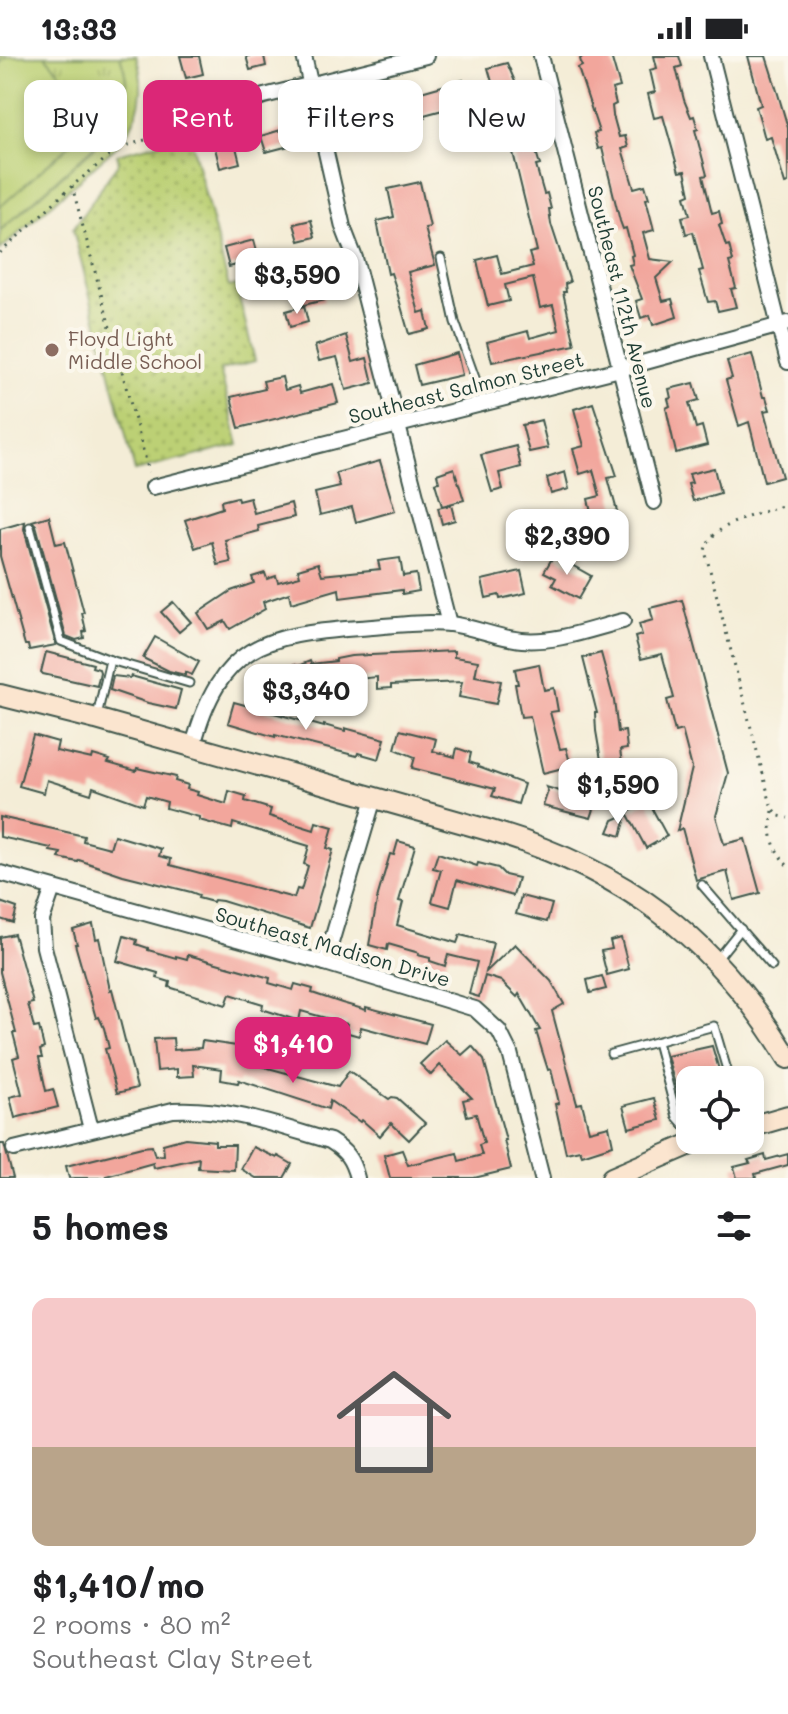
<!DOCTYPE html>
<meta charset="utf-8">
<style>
body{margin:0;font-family:Mali,sans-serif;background:#f6f6f6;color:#202124;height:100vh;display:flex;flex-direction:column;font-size:30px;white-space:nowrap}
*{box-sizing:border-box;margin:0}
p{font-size:26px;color:#757577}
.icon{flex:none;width:44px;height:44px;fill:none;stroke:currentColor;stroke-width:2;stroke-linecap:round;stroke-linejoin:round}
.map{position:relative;height:1122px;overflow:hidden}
.details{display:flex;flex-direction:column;background:#fff;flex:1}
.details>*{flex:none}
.top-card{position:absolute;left:24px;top:24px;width:740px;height:72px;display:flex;gap:16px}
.fabs{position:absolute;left:676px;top:1010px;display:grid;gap:16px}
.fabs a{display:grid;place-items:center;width:88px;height:88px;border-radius:16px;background:#fff;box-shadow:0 4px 12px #0003;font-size:40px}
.price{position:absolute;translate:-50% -68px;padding:0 18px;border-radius:16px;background:#fff;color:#222;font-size:26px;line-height:52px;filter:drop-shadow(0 2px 4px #0008)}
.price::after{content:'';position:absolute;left:50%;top:48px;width:24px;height:18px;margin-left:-12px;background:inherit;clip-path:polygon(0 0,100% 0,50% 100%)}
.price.current{background:#db2777;color:#fff}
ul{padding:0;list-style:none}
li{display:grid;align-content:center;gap:16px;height:424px;padding:0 32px}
li span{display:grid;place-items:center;height:248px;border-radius:16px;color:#555}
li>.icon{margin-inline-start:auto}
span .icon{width:144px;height:144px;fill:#fffc;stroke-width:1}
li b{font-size:34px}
h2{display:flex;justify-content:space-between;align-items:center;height:96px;padding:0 32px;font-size:34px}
.pill{padding:0 28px;border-radius:16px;background:#fff;box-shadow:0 4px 12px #0003;font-size:28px;line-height:72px}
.pill.current{background:#db2777;color:#fff}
.status{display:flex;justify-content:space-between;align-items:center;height:56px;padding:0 40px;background:#fff;direction:ltr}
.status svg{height:22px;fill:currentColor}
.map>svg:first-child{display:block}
</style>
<div class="status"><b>13:33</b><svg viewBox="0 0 49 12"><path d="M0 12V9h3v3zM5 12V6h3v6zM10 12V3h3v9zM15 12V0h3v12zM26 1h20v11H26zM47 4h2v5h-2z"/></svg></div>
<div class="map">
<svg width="788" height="1122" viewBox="0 0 788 1122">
<defs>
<pattern id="grass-tufts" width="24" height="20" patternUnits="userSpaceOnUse" patternTransform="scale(2)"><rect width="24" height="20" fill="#bcd074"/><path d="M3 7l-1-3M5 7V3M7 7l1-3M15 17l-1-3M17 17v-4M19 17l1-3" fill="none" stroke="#98aa60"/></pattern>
<pattern id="park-dots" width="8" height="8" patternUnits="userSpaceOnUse" patternTransform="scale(2)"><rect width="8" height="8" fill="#bcd074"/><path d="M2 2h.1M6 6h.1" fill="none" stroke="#98aa60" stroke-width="1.8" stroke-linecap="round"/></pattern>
</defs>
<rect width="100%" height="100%" fill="#fbf7ec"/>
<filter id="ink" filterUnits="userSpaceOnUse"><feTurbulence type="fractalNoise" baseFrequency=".0125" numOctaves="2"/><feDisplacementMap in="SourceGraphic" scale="16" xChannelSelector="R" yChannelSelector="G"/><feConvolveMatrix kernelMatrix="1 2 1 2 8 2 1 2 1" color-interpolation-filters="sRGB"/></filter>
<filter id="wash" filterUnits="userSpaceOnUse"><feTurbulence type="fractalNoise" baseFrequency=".006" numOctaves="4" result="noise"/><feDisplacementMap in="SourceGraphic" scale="32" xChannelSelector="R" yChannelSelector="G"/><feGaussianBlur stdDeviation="1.8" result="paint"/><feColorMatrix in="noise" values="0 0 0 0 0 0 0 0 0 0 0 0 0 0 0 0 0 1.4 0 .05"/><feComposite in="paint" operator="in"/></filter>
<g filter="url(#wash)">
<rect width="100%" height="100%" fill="#f4edd7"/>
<path fill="url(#grass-tufts)" stroke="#6e8654" stroke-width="2" d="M0,0H120C131,28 128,53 109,77L0,175Z"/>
<path fill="url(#park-dots)" stroke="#6e8654" stroke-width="2" d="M190,79L229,231L236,229L255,305L220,314L239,389L135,415L73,173L119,106L117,98Z"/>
<g fill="#bcd074" stroke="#6e8654" stroke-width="2">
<path d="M8,0H45L100,62L0,151V7Z"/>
<path d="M120,0H136C147,33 140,63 118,89L0,194V175L105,82C127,58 132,30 120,0Z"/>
</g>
<g id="blocks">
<g fill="#f2a69c">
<path d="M180,0H199L203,18L186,22Z"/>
<path d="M246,0H264L266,10L250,14Z"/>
<path d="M583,0H611L620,31L612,33L616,48L612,50L613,59L619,81L625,80L628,91L622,93L634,132L645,129L649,142L646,143L654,174L643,177L650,203L673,206L656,222L663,245L672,243L677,261L653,269L650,259L641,262L636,245L642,243L629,209L633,208L631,200L633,199L626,172L623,173L620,165L602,92L598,93L594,77L599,76L578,12L582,10L580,3Z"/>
<path d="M654,0H679L682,10L676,12L684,44L691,61L694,60L698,73L695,74L707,119L703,120L712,157L719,155L722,168L719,169L726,190L729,189L733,205L729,206L736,232L731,233L736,251L718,255L715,245L708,246L699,215L703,214L693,176L686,178L682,161L690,159L685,140L690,138L685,115L679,116L663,60L654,62L648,38L655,36L650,14L657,12Z"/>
<path d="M748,0H766L778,38L788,72V127L785,128L771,81L765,83L760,64L756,51L761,49Z"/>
<path d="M507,7L516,28L513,29L516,37L513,38L520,66L524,65L526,73L529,72L540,109L536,110L544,138L547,137L551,153H549L551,168L570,226L565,228L566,236H563L575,289L492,306L487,286L528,275L530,282L559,274L553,249L540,252L533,222L505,229L509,245L488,250L480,218L477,204L497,199L502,218L533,210L529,197L537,195L509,80L498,83L493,64L502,61L488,12Z"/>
<path d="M463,24L469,47L424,59L425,62L374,74L375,77L359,81L353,93L344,58Z"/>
<path d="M284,73L289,90L266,96L261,80Z"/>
<path d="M235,87L240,107L220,112L215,92Z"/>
<path d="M420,126L430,171L425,172L435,209L408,216L419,257L425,255L429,273L409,278L395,229L391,217L388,218L377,165L394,161L388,133Z"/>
<path d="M311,164L315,181L299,185L294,168Z"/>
<path d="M254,184L259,203L229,211L224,192Z"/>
<path d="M319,224L324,244L300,250L295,230Z"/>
<path d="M304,250L308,266L290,271L286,255Z"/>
<path d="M346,279L353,306L367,302L373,327L346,334L337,301L319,305L315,290Z"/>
<path d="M457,297L462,319L419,329L414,309Z"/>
<path d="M752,298L763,341H766L770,354L764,355L782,421L764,426L749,366L739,370L726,324L732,322L727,305Z"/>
<path d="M282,321L285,334L298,330L300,337L333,328L338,347L239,372L231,341L265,333L263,325Z"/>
<path d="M694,327L699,344L689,347L696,372L702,370L707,389L676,397L666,352L670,350L668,343L671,342L669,333Z"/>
<path d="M593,347L617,420L608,422L617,455L592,461L588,443L600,440L593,414L580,418L573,393L584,390L574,353Z"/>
<path d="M541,364L548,392L529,396L522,369Z"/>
<path d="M516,390L521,411L499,417L503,433L492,436L481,399Z"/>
<path d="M380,405L395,455L356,466L352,451L320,459L315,437L340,431L336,417Z"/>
<path d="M454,412L464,444L442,450L435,427L439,426L437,418Z"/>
<path d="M714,412L720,437L693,445L688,428L692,427L689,418Z"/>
<path d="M565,416L569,433L551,438L547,422Z"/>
<path d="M237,441L238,445L250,442L254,457L291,447L294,461L258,470L259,475L225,484L231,506L218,509L212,486L195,492L185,464L222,452L221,445Z"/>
<path d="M451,449L455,464L442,468L438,452Z"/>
<path d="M49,460L56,488L65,486L84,557H82L86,575L83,576L84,582L76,584L66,580L36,469L32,465Z"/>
<path d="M25,466L24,473L56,589L29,594L28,589H25L0,500V473Z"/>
<path d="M554,499L591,520L578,543L552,529L556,522L544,516Z"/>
<path d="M400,502L403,520L416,518L419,535L402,538V534L340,542L339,533L291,547L289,537L263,546L265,553L230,573L225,565L208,573L198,557L231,535L254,527L252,521L265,517L267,523L276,520L278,526L300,520L298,513L318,507L322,519L380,513L378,505Z"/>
<path d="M521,515L526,537L500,543L499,539L486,542L482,524Z"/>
<path d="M682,544L728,717L716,760L724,788L745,783L760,837L734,844L727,815L696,824L682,772L677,775L692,712L682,674L675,676L667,644L674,642L662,598L641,603L635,581L642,579L639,568L653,564L650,552Z"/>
<path d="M173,546L191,566L179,576L161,556Z"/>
<path d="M155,581L199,606L192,619L185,616V619L169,615L143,602Z"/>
<path d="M454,595V601L478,605L475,620L501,625L496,648L459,641L462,626L391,629V632L377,633V621L304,628L306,632L275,645L266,622L294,608L298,610L310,605L311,608L336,605V603L351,600Z"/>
<path d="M46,596L93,608L92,611L99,613L100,616L97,630L43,618L41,616Z"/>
<path d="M601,597L614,645L618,676L625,675L627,693L620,694L622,707L602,710L596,675L595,657H597L583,602Z"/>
<path d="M539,608L544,634L554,632L558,655L550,656L560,693L566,692L571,710L543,717L530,660L521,661L515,628H518L515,613Z"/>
<path d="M113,620L130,622L131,620L181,634L176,653L148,647L110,634Z"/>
<path d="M234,646L324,671V669L345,675V672L385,683L379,703L358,697L357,700L275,679V681L228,667Z"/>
<path d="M400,674L436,683L433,695L455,701L457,692L471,697L469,706L478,709V711L524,728L518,748L492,740L495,733L412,712L415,701L395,693Z"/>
<path d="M33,679L58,686L56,695L92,703L93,699L110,704L108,707L136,715L137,712L176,721L175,725L188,729L187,733L198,736L197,739L226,748L229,735L246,740L245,745L271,753L269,760L314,774L316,766L333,771L327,792L333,794L310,872L222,845L214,844L213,846L198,842L199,839L191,836L123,819L79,804L78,806L59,802L61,797L50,795L51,792L0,781V761L84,780L83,785L110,792L114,779L161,793L159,800L171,803L170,809L294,842L297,833L301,834L308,810L304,808L309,790L233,767L232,773L199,764V761L166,752L167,746L146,740L143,749L93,731L91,738L47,724L44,737L19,730Z"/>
<path d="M546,731L570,738L572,732L584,735L582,742L596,747L591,762L543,750L548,735Z"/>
<path d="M648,745L667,780L646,792L627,757Z"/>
<path d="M627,758L621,780L608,776L613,764Z"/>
<path d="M398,785L415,790L399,845L403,846L397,869L457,887L460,879L493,887L486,916L515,888L551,925L564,948L552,955L577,1048L582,1047L589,1075L609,1070L613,1089L582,1099L580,1094L566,1097L555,1048L559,1047L551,1013L548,1014L536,975L540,974L519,938L517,941L501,925L485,920L479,941L469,938L477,906L448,899L445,910L430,905V902L418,899L419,897L388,888L387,894L369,889L378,839L390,798L394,799Z"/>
<path d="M438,797L477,810L478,807L498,812L505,819L518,822L513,840L457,824L450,851L432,846L441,814L433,812Z"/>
<path d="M521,840L552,848L547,866L516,858Z"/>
<path d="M0,846L17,852L13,867L0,863Z"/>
<path d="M93,868L96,883L99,882L110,934L112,933L137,1032L117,1037L105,993L109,992L104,972L99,961L96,962L75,888H77L73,874Z"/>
<path d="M14,878L33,947L28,948L34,972L39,971L44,992L40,994L42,1002H39L46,1035L53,1033L58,1051L15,1062L10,1041L22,1038L13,1002L19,1000L13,977H16L0,916V881Z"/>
<path d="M124,880L137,884L136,888L148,892V894L176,902V900L187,903L188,899L270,922L269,927L293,934L295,928L313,933L312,937L342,947L366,954V951L431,968L425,988L361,971L359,980L345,976L347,968L301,955L299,965L262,953L263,948L230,938L226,949L169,931L170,926L157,922L158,917L117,905Z"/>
<path d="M621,882L629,913L607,919L601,895L612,893L610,885Z"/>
<path d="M602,920L606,933L590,937L587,924Z"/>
<path d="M173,982L174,994L201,992L202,985L244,991L242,1005L338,1031L349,1015L389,1043L392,1041L397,1042L425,1067L409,1084L391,1067L380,1080L362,1064L360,1066L330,1045L328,1053L239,1024L238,1027L221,1024L222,1013L193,1009L194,1020L177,1021V1013L157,1015L154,983Z"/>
<path d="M445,984L462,999L472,990L484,1004L506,1084H504L511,1113L474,1122H390L384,1099L402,1094L408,1109L457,1097L459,1105L482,1099L479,1089L484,1087L476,1058L467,1060L463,1044L472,1042L440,1009L431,1019L420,1008Z"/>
<path d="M712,990L722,1024H690V1036L678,1039L667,1000Z"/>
<path d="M654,1042L660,1064L629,1072L623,1050Z"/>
<path d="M185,1082L215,1085V1089H235L234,1114L198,1112L199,1102L154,1112L153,1107L106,1120V1122H69L66,1110L142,1091L152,1090L155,1100L164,1099L163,1088Z"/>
<path d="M0,1088H4L13,1122H0Z"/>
<path d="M253,1091L277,1102L278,1100L292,1108L284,1122H256L241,1113Z"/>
<path d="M788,1098V1109L755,1118L756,1122H737L734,1111L750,1107L748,1104L765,1099L766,1104Z"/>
</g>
</g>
</g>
<g filter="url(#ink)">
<use href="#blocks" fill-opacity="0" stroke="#3f574c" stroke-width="2"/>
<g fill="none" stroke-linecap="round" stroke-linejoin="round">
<g stroke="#3f574c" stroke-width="11">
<g id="lane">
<path d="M441,202L455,266L484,347"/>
<path d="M30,471L61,585L110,604L189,627"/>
<path d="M97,660L110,604"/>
<path d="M702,829L772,910"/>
<path d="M717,903L741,873"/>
<path d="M657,986L677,1061L690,1076"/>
<path d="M611,998L714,970L730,1024"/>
</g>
</g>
<g stroke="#3f574c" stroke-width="18">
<g id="street">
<path d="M304,0L343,171L355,202L449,568"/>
<path d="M541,0L654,446"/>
<path d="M711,0L788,306"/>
<path d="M200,63L264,40L426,0"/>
<path d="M153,431L620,313L788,267"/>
<path d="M193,690C220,589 263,579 359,572C389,570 420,565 450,568C475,571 497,582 522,584C556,587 591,573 623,565"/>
<path d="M0,817L325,907L475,953L499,975L510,997L542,1122"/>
<path d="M53,832L42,864L44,891L91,1073"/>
<path d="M325,907L374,742"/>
<path d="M14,1093L173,1054C228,1051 278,1070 330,1085C346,1095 352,1103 357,1122"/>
</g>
</g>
<g stroke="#3f574c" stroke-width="24">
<g id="secondary">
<path d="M0,639L96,663L488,774C625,814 713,880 788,1002"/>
<path d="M750,1071L788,1060"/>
<path d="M612,1122L700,1084"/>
</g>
</g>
<g stroke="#3f574c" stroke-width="3" stroke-dasharray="2 6" stroke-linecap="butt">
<path d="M72,130L149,416"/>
<path d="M0,197L72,130L119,92L187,71"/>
<path d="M788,448C764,457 709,467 705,495L771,749L779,760L788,762"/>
<path d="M773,755C768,777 773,794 788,810"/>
</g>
<use href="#lane" stroke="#fff" stroke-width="7"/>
<use href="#street" stroke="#fff" stroke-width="14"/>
<use href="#secondary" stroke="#fbe5cf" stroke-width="20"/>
</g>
</g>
<circle fill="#8d6e63" stroke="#fbf7ec" stroke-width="3" cx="52" cy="294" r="8"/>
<g text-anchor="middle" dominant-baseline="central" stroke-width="8" stroke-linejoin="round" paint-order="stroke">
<g font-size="20" fill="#1f3d34" stroke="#fbf7ec">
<text transform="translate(623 241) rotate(76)">Southeast 112th Avenue</text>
<text transform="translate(466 331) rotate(-14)">Southeast Salmon Street</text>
<text transform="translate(333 890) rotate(16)">Southeast Madison Drive</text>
</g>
<g font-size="20" fill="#785e54" stroke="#fbf7ec" text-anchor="start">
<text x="68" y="282">Floyd Light<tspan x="68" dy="23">Middle School</tspan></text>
</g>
</g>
</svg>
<div class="fabs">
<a><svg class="icon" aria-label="locate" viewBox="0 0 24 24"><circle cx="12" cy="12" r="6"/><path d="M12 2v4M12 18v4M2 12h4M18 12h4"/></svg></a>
</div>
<b class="price" style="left:297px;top:260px">$3,590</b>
<b class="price" style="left:567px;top:521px">$2,390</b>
<b class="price" style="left:306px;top:676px">$3,340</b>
<b class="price" style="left:618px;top:770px">$1,590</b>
<b class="price current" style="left:293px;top:1029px">$1,410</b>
<div class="top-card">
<a class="pill">Buy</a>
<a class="pill current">Rent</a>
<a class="pill">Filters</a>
<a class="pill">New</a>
</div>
</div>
<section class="details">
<h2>5 homes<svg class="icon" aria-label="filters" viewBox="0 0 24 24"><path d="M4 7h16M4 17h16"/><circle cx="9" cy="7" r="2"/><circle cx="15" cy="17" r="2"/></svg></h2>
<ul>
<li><span style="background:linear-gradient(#f6c9c9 60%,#b9a48a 0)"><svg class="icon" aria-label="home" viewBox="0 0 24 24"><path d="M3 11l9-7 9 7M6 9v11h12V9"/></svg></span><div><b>$1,410/mo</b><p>2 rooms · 80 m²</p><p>Southeast Clay Street</p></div></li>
</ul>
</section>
